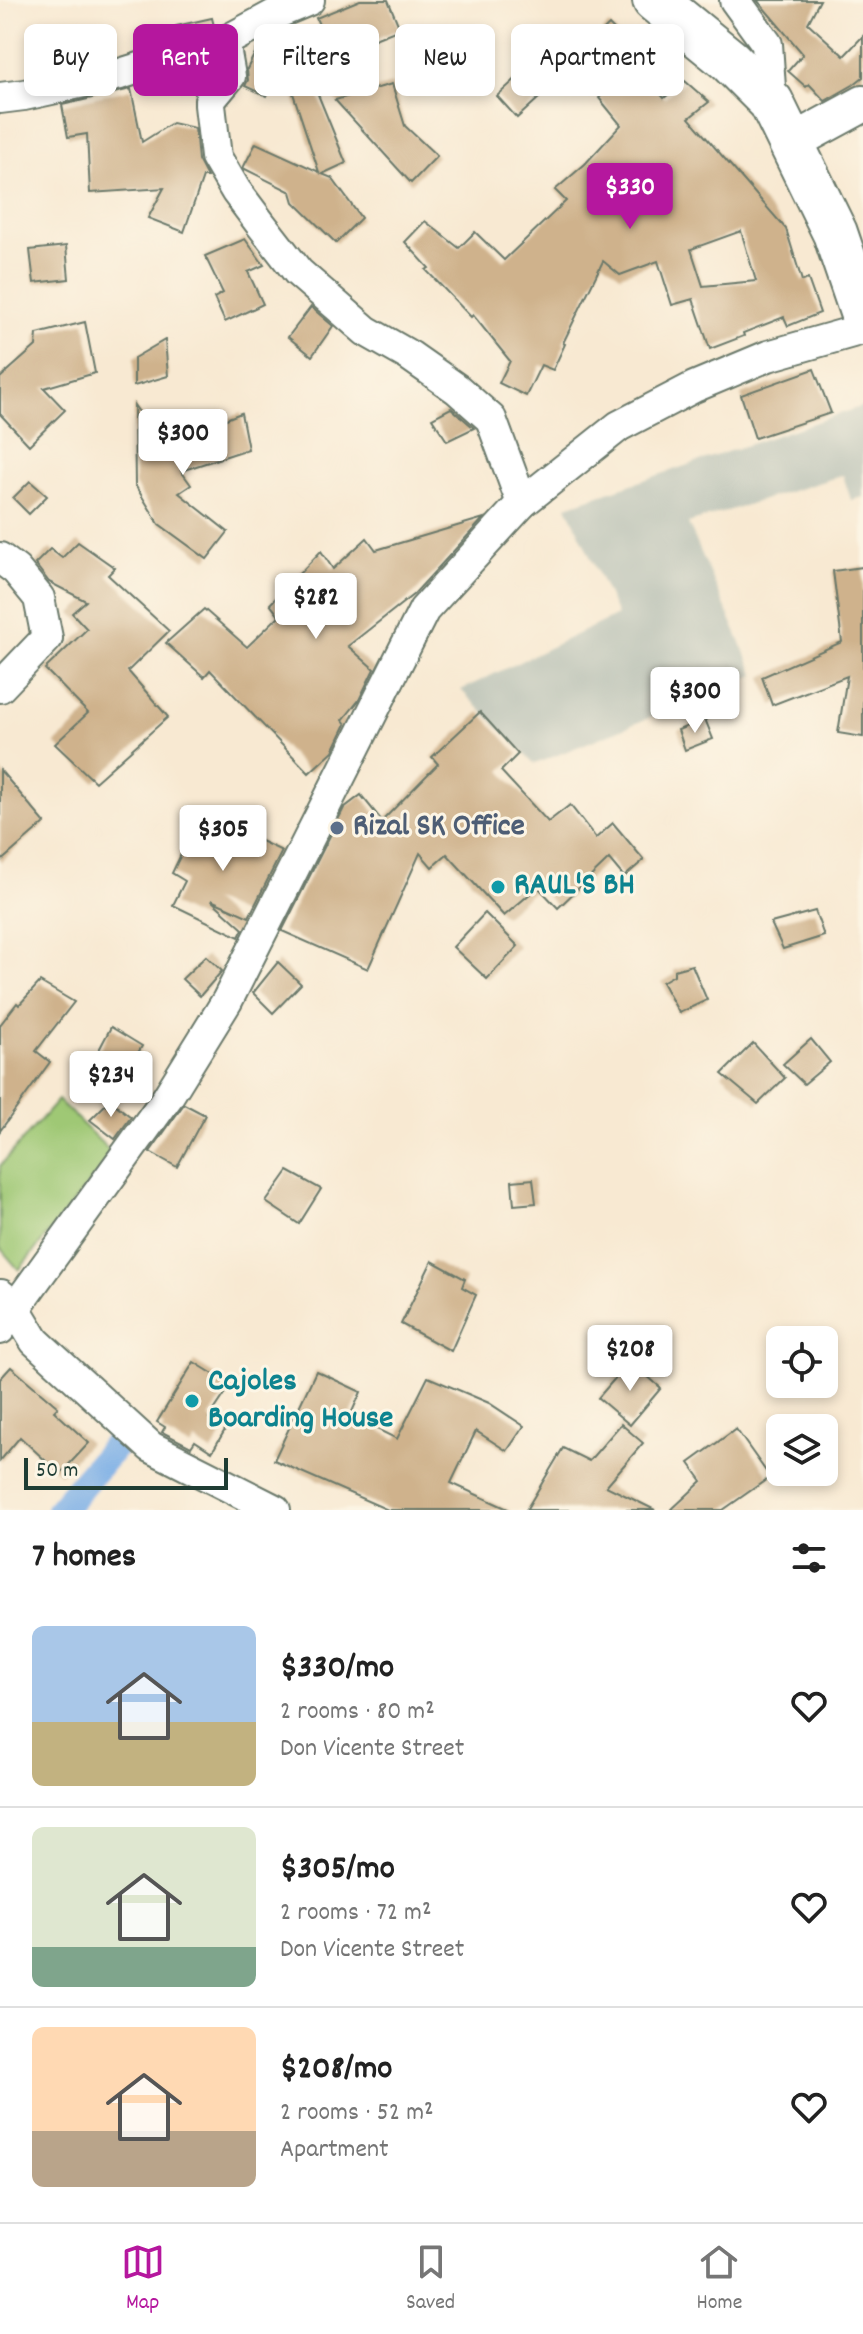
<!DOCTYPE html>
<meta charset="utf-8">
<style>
body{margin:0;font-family:Dekko,sans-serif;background:#f6f6f6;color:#222;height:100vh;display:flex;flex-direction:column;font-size:30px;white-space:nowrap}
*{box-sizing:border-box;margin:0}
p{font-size:26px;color:#767676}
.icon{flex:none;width:44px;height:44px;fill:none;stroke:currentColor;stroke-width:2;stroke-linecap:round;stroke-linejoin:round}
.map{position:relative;height:1510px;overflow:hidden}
.side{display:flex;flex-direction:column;background:#fff;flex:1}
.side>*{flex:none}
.guide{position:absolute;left:24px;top:24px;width:816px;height:72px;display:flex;gap:16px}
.controls{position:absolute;left:766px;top:1326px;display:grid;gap:16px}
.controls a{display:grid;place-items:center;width:72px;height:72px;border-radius:12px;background:#fff;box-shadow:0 4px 12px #0003;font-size:40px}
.scale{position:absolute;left:24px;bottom:20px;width:204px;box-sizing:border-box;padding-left:8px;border:4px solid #1f3d34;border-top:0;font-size:22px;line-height:28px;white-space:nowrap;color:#1f3d34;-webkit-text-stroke:6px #fcf5e5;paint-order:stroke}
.price{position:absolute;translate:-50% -68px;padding:0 18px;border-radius:8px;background:#fff;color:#222;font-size:26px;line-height:52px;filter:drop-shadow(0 2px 4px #0008)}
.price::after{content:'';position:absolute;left:50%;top:48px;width:24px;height:18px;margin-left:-12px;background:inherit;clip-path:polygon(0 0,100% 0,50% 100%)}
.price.on{background:#b5179e;color:#fff}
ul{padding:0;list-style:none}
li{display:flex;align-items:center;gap:24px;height:200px;padding:0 32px}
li+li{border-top:2px solid #e0e0e0}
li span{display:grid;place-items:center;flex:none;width:224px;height:160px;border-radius:12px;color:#555}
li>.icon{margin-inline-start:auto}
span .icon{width:96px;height:96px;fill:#fffc;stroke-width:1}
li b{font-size:34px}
h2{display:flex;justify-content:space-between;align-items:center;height:96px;padding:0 32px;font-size:34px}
.chip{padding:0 28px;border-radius:12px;background:#fff;box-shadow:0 4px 12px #0003;font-size:28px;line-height:72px}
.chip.on{background:#b5179e;color:#fff}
.tab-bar{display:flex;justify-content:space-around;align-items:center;height:112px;border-top:2px solid #e0e0e0;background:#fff;font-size:22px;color:#767676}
.tab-bar a{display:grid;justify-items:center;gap:4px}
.tab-bar .on{color:#b5179e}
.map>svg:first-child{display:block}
</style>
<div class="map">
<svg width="863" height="1510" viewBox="0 0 863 1510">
<rect width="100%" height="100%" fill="#fcf5e5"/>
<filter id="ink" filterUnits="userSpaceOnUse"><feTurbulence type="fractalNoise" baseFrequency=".0125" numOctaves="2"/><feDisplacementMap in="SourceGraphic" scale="16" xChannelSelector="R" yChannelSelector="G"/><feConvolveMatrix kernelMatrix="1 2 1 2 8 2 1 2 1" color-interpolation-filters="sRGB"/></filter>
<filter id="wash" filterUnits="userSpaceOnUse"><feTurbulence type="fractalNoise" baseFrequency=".006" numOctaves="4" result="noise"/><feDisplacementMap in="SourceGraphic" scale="32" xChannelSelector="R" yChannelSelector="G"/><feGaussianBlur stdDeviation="1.8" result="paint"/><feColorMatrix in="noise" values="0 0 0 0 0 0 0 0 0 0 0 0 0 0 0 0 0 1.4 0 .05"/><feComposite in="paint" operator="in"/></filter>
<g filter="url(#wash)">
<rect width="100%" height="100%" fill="#f8e9d2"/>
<path fill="#c0c6ba" d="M863,406V497L851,500L843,475L688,523L755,675L535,764L461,690L617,615L567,506Z"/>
<path fill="#9fc874" stroke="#5f8254" stroke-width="2" d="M58,1100L113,1154L19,1270L0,1248V1166Z"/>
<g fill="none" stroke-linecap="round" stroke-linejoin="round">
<path stroke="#79ade6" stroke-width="28" d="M60,1510L127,1432"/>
</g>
<g id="blocks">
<g fill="#cfb28c" fill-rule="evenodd">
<path d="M360,0H388L400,29L362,44L312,48L324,88L308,70L346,163L322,174L332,178L361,218L336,243L294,202L291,192L243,168L256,143L319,172L283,63L267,96L245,86L248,80L247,69L258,47L276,42L274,35L290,28L293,36L320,27L316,18Z"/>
<path d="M757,0H820L808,23L844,56L863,36V77L853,85L825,101L809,84L806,87L788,71L803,54Z"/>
<path d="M212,18L214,26L178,37L176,26Z"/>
<path d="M609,25L633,49L627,55L664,98L685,81L709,102L689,118L786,229L802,281L808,279L820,313L788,326L784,317L743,333L744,336L710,349L693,299L672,305L658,261L620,275L603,261L563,343L565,344L553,370L541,365L526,396L499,383L510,361L473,315L471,317L426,270L429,268L405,242L425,221L459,248L475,232L504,260L566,201L555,190L585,164L621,125L599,98L602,95L569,64ZM741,231L756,281L703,286L691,249Z"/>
<path d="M519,76L539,98L517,118L497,96Z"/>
<path d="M392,84L405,126L437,156L411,183L335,100Z"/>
<path d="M131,89L142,142L172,123L195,128L198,160L207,177H203L184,232L148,218L164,188L90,193L87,134L68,137L62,105Z"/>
<path d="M245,239L264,265L248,272L263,304L225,322L214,298L223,293L205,256Z"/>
<path d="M66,246L69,279L34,283L30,250Z"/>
<path d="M311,307L333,326L312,356L288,337Z"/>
<path d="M85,322L95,373L44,388L65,410L29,445L0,414V378L36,346L37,334Z"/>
<path d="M165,340L168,376L134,386V358Z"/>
<path d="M814,369L831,413L755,438L741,395Z"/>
<path d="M134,405L162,445L241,413L248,449L181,471L191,485L179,493L228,532L207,559L159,524L135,485Z"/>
<path d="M451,408L474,428L447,441L432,418Z"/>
<path d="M30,481L47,496L29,514L13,498Z"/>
<path d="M484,518L414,594L348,646L374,669L359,700L343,720L346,724L333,751L309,773L210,670L204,677L166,643L204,609L247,647L279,616L270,604L321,551L333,569L367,538L376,550Z"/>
<path d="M78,542L115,568L108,575L169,631L128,671L168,717L95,782L55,744L88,713L45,669L87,629L72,613L86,601L49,582L35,564L50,549L62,558Z"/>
<path d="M863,567V737L838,733L847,676L772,705L762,677L842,642L833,571Z"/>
<path d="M480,712L518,754L501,771L548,822L570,805L596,838L613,823L644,860L624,877L609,859L558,908L538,887L504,916L447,854L432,867L420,853L368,969L282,931L344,808L361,795L382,821L438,764L432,757Z"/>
<path d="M705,719L713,739L685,750L678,730Z"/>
<path d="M0,770L45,823L0,862Z"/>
<path d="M201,813L282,851L249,917L211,900L243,929L239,937L173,905L185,881L172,873Z"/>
<path d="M815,911L824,936L783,949L771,923Z"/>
<path d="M485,913L518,946L487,979L453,947Z"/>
<path d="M206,956L222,971L200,996L182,979Z"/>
<path d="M278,962L301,984L273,1013L253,993Z"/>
<path d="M692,965L707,1000L679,1013L662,982L674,975V970Z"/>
<path d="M40,982L74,1002L36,1051L50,1062L0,1131V1025L17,1003L19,1005Z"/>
<path d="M111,1027L142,1046L116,1090L89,1069Z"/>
<path d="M811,1039L830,1062L804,1084L783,1064Z"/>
<path d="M753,1043L785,1078L758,1104L722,1074Z"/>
<path d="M110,1100L131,1117L115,1139L90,1120Z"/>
<path d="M184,1104L205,1115L177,1167L150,1152Z"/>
<path d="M288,1171L321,1189L299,1224L266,1202Z"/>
<path d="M533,1179L536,1203L514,1205L512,1181Z"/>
<path d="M432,1261L465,1279L462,1287L476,1295L451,1351L401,1324Z"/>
<path d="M630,1361L661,1388L630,1425L598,1398Z"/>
<path d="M194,1362L231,1385L209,1418L226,1428L212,1452L195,1441L191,1447L162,1432L165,1427L157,1422Z"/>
<path d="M11,1367L58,1407L54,1411L89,1443L60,1474L20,1437L0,1461V1379Z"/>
<path d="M316,1371L361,1392L350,1416L397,1439L428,1377L489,1403L524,1426L507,1451L476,1431L451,1483L510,1510H388L274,1460Z"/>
<path d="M621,1424L643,1443L606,1486L655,1510H526L563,1448L589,1461Z"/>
<path d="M736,1429L770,1477L723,1510H671L702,1481L689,1463Z"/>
</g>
</g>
</g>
<g filter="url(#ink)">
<use href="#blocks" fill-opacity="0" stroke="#6b796b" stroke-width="2"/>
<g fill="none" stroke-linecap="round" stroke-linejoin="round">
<g stroke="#6b796b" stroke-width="34">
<g id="minor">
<path d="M735,0L767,44L771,102"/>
<path d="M224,42L230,76L210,100V105L216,157L236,191L260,223L298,272L366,331L410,356L457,389L491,419L522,503"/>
<path d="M0,98L24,95L120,74L224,42L278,13L309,0"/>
<path d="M0,558L16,570L39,598L47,638L0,687"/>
<path d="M1,1295L15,1308L35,1341L151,1447L275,1510"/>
<path d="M0,1329L167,1098L227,1001L424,610L522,503L619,426L694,387L768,356L863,329"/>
</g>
</g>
<g stroke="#6b796b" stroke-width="40">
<path id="tertiary" d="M791,143L863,104"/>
</g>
<g stroke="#6b796b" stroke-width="48">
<path id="primary" d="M655,0L730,61L771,102L835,233L863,315"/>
</g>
<use href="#minor" stroke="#fff" stroke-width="30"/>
<use href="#tertiary" stroke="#fff" stroke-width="36"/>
<use href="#primary" stroke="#fff" stroke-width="44"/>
</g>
</g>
<circle fill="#5c6f8a" stroke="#fcf5e5" stroke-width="3" cx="337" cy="828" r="8"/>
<g fill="#0f9aa8" stroke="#fcf5e5" stroke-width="3">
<circle cx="498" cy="887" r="8"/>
<circle cx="192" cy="1401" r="8"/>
</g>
<g text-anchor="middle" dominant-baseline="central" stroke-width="6" stroke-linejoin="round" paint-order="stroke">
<g font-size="32" font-weight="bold" fill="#4e5e75" stroke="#fcf5e5" text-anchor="start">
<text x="353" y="828">Rizal SK Office</text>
</g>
<g font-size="32" font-weight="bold" fill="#0d838f" stroke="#fcf5e5" text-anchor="start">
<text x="514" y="887">RAUL'S BH</text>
<text x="208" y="1383">Cajoles<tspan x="208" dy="37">Boarding House</tspan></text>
</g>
</g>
</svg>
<div class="controls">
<a><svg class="icon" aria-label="locate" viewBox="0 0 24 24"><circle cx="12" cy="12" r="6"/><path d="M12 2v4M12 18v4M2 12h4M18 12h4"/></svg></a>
<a><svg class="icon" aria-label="layers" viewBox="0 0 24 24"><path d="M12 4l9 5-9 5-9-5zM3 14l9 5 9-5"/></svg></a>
</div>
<div class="scale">50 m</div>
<b class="price on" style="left:630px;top:231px">$330</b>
<b class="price" style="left:183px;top:477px">$300</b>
<b class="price" style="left:316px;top:641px">$282</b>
<b class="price" style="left:695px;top:735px">$300</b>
<b class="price" style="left:223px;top:873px">$305</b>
<b class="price" style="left:111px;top:1119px">$234</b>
<b class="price" style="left:630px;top:1393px">$208</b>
<div class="guide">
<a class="chip">Buy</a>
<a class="chip on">Rent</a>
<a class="chip">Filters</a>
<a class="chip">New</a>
<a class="chip">Apartment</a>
</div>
</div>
<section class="side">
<h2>7 homes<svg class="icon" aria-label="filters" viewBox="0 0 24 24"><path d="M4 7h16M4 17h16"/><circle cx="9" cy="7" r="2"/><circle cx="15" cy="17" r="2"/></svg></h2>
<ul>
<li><span style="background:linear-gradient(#a9c7e8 60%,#c2b280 0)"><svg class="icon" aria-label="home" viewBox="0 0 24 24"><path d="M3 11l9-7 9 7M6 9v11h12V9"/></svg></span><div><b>$330/mo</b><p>2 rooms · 80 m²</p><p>Don Vicente Street</p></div><svg class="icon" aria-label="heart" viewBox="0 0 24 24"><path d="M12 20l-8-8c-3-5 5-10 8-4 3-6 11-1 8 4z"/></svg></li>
<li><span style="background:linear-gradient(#dfe7d0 75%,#7fa58c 0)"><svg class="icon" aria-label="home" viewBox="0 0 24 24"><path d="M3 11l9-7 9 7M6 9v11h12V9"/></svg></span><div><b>$305/mo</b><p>2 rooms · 72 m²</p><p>Don Vicente Street</p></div><svg class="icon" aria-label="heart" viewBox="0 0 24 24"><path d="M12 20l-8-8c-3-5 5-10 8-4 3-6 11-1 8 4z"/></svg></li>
<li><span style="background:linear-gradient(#ffd9b3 65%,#b9a48a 0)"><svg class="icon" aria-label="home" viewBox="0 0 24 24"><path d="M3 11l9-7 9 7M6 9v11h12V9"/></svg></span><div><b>$208/mo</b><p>2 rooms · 52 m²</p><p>Apartment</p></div><svg class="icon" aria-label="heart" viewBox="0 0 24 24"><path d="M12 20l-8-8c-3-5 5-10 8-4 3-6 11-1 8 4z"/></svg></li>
</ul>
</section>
<nav class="tab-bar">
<a class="on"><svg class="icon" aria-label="map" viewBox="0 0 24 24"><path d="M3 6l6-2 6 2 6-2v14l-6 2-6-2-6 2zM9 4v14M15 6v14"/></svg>Map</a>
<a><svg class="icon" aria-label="saved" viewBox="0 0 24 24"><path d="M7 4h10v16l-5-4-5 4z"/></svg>Saved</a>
<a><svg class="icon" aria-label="home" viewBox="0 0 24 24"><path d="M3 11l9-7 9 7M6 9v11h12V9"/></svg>Home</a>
</nav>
